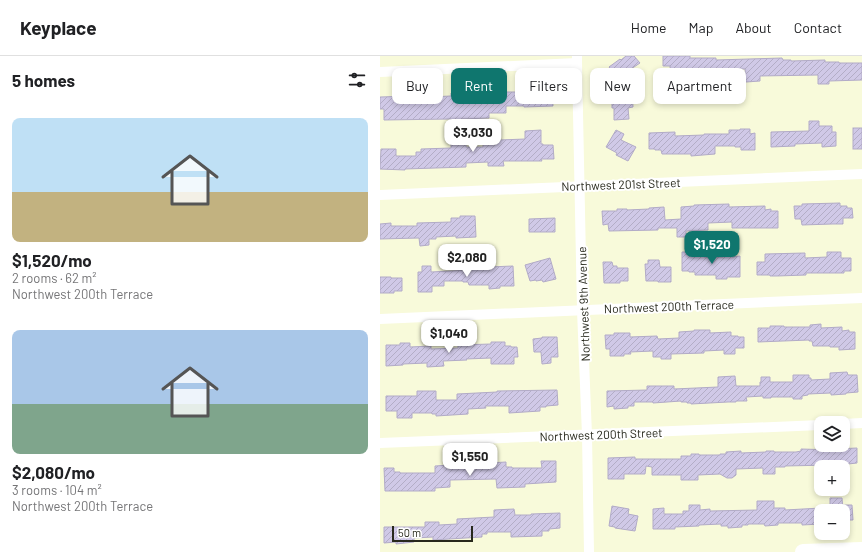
<!DOCTYPE html>
<meta charset="utf-8">
<style>
body{margin:0;font-family:Barlow,sans-serif;background:#f2f2f2;color:#202124;height:100vh;display:flex;flex-direction:column;font-size:15px;white-space:nowrap}
*{box-sizing:border-box;margin:0}
p{font-size:13px;color:#757577}
.icon{flex:none;width:22px;height:22px;fill:none;stroke:currentColor;stroke-width:2;stroke-linecap:round;stroke-linejoin:round}
.map{position:relative;flex:1;overflow:hidden}
.panel{display:flex;flex-direction:column;background:#fff;width:380px}
.panel>*{flex:none}
.banner{position:absolute;left:12px;top:12px;width:380px;height:36px;display:flex;gap:8px}
.buttons{position:absolute;left:434px;top:360px;display:grid;gap:8px}
.buttons a{display:grid;place-items:center;width:36px;height:36px;border-radius:8px;background:#fff;box-shadow:0 2px 6px #0003;font-size:20px}
.scale{position:absolute;left:12px;bottom:10px;width:81px;box-sizing:border-box;padding-left:4px;border:2px solid #27281c;border-top:0;font-size:11px;line-height:14px;white-space:nowrap;color:#27281c;-webkit-text-stroke:3px #fff;paint-order:stroke}
.price{position:absolute;translate:-50% -34px;padding:0 9px;border-radius:8px;background:#fff;color:#222;font-size:13px;line-height:26px;filter:drop-shadow(0 1px 2px #0008)}
.price::after{content:'';position:absolute;left:50%;top:24px;width:12px;height:9px;margin-left:-6px;background:inherit;clip-path:polygon(0 0,100% 0,50% 100%)}
.price.on{background:#0f766e;color:#fff}
ul{padding:0;list-style:none}
li{display:grid;align-content:center;gap:8px;height:212px;padding:0 12px}
li span{display:grid;place-items:center;height:124px;border-radius:8px;color:#555}
li>.icon{margin-inline-start:auto}
span .icon{width:72px;height:72px;fill:#fffc;stroke-width:1}
li b{font-size:17px}
h2{display:flex;justify-content:space-between;align-items:center;height:48px;padding:0 12px;font-size:17px}
.tag{padding:0 14px;border-radius:8px;background:#fff;box-shadow:0 2px 6px #0003;font-size:14px;line-height:36px}
.tag.on{background:#0f766e;color:#fff}
header{display:flex;align-items:center;gap:24px;box-sizing:border-box;height:56px;padding:0 20px;background:#fff;border-bottom:1px solid #e0e0e0}
header strong{font-size:19px}
nav{display:flex;gap:22px;margin-inline-start:auto;font-size:14px}
main{display:flex;flex:1;min-height:0}
.map>svg:first-child{display:block}
</style>
<header>
<strong>Keyplace</strong>
<nav><a>Home</a><a>Map</a><a>About</a><a>Contact</a></nav>
</header>
<main>
<section class="panel">
<h2>5 homes<svg class="icon" aria-label="filters" viewBox="0 0 24 24"><path d="M4 7h16M4 17h16"/><circle cx="9" cy="7" r="2"/><circle cx="15" cy="17" r="2"/></svg></h2>
<ul>
<li><span style="background:linear-gradient(#bfe0f5 60%,#c2b280 0)"><svg class="icon" aria-label="home" viewBox="0 0 24 24"><path d="M3 11l9-7 9 7M6 9v11h12V9"/></svg></span><div><b>$1,520/mo</b><p>2 rooms · 62 m²</p><p>Northwest 200th Terrace</p></div></li>
<li><span style="background:linear-gradient(#a9c7e8 60%,#7fa58c 0)"><svg class="icon" aria-label="home" viewBox="0 0 24 24"><path d="M3 11l9-7 9 7M6 9v11h12V9"/></svg></span><div><b>$2,080/mo</b><p>3 rooms · 104 m²</p><p>Northwest 200th Terrace</p></div></li>
</ul>
</section>
<div class="map">
<svg width="482" height="496" viewBox="0 0 482 496">
<defs>
<pattern id="building-hatch" width="6" height="6" patternUnits="userSpaceOnUse"><rect width="6" height="6" fill="#d0c9e7"/><path d="M-1 1l2-2M0 6l6-6M5 7l2-2" fill="none" stroke="#b3adc6"/></pattern>
</defs>
<rect width="100%" height="100%" fill="#f8fada"/>
<g fill="url(#building-hatch)" stroke="#b2abc7">
<path d="M246,0H254L260,7L251,13L256,18L243,29L229,11L240,3L241,4Z"/>
<path d="M283,0H310V2H336V4L402,2L403,4H411V5L445,4V6H459V7H482V24L449,25V28H438V19L380,20V25L366,26L365,13H349V16H337V21H328V18L306,19V22H291L290,10H283Z"/>
<path d="M151,33L152,35H159L160,36H172L173,50L144,51V50H126V57H109V62L81,63V64L71,65V63L4,64V53H0V41L32,40V38H41V40H49V41L71,40V37L110,36V35H123V36H144V34Z"/>
<path d="M252,34L253,51L248,52L249,63L234,64V52H232V35Z"/>
<path d="M429,65H439V70H452V76H456V90L442,91V87L415,88V90L391,91V76L429,75Z"/>
<rect x="473" y="72" width="9" height="21"/>
<path d="M360,73H370V78L375,77V94H361V91H355V90H335V98L311,100V98H282L281,94H275V93H269V77L295,76V80L324,79V78H349V74H360Z"/>
<path d="M120,74V84L145,83V75L161,74V88H163V89H173L174,103H161L162,105H123L124,110H108V106L86,107V111L25,113V114L0,113L1,93H16V100H36V96H41V93L71,92V88L86,87V91H103V75Z"/>
<path d="M236,74L244,78L241,84L256,91L248,105L236,99L237,97L226,91Z"/>
<path d="M460,147V150H467V152H472L473,162H463V168H452L422,169L421,163H415L414,150H422V148Z"/>
<path d="M349,148V151L385,150V154L391,153V155H398V172H352V166L328,167V174L306,175V181H297V172H278V174L229,175L228,168L223,169L222,155H237V153H247V154L269,153V152L284,151L285,164L301,163V151L314,150V149Z"/>
<path d="M80,160H95L96,181L76,182V180L56,181V183H49V189L40,190L39,182L0,183V168L11,167V170H37V167L71,166V162H80Z"/>
<path d="M175,162V176H149V163Z"/>
<path d="M342,194H351L352,201L360,200V221H347V223H336V219H315V216H309V215H302V196H324V201H343Z"/>
<path d="M447,196H461V202H471V215H464V217H426V219L397,220H390V219H377V206H385V198L425,197V202L447,201Z"/>
<path d="M170,202L176,223L163,226L162,224L156,225V224L150,225L145,209Z"/>
<path d="M268,204H279L280,211H291V226H278V225H266L265,208H268Z"/>
<path d="M223,206H232L233,210H237V212H248V225H240V227H224Z"/>
<path d="M42,210H51V216L109,213V211L133,210L134,230H120V232L109,233V229H89L88,226H83V225H64V230H52V236H38V216H42Z"/>
<path d="M0,221H11V222H22V235H14V237H0Z"/>
<path d="M441,268V272L462,271V275L469,274V276H475V293L459,294V291H450V290H433L432,285H429V284L378,286V272H390V270H404V271H430V269Z"/>
<path d="M314,274H330V277L351,276V280H358V281H364V292H355V298H344V294L324,295V297L291,298V303H281V301H273V295L250,296L251,298H244V300H230V293H226L225,279H234V277H250V281L277,280L278,283L299,282V276L314,275Z"/>
<path d="M162,281H177L178,301H171V307L162,308L161,296H154L153,283L162,282Z"/>
<path d="M111,286H125V290H131V291H137L138,301H134V308H111V302L86,303L87,304L63,305L64,310L47,311V307L23,308V309L6,310V289H20V287H30V291L51,290V293L78,292V289L111,288Z"/>
<path d="M467,316L468,319H477L478,336L466,337V338L451,339V337L428,338V339L422,340V343H413V341H391V342H383V340L366,341L367,345H356V346H348L311,348V347H307V346H301V345L273,347V346H254V350H248V352L234,353V350L227,351V335L267,334V330H294V333L338,331V321L355,320L356,330H380V326H381V321H390V326H413V319H429V322H431V324L450,323V317Z"/>
<path d="M177,334L178,349L166,350V351H160V355L129,357V350H105L106,352L88,353V358L56,360V358H52V357H32V362H17V355H6V340H37V335H56V344H77V338L117,336V335Z"/>
<path d="M477,392V407L468,408V411H450V409L405,410V411H395V418H383V412L356,413V419L352,422H347L340,418L318,419V424H301V419H272V411L266,410L265,418H244V423H228V402L255,401V403H301V400H311V398H319V399H340V398H346V396L361,395V397L386,396V395H394V396H416L421,395V393L456,394V393Z"/>
<path d="M161,405H176V426L145,428V431L117,432L116,423L70,424V431L55,432V435H5L4,412H14V416H20V417H55V410L70,409V411H90L89,409H93V408L126,406V411H132V412H162Z"/>
<path d="M450,442H462L463,455H450Z"/>
<path d="M377,445H394V452H405V454L441,452V468L422,469V467H398V469L385,470L384,468H368V469H362V471L348,472V470H341V468L319,469V470L295,471V473H273V453L284,452V458H303V455H309V449H320V454L330,453V455L377,454Z"/>
<path d="M463,449H472L473,464H463Z"/>
<path d="M232,450L249,453L248,458L258,460L255,475L235,472V471L229,470Z"/>
<path d="M134,453L135,459H151V458L180,457V472L169,473V475H162V480L131,481V476H107V478H102V481L53,484V481L34,482V486L16,488V486L4,487V471H45V466H59V469L77,468V463L114,461V454Z"/>
</g>
<g fill="none" stroke-linecap="round" stroke-linejoin="round">
<g stroke="#fff" stroke-width="10">
<path d="M197,0V7L202,254L207,379L209,496"/>
<path d="M0,16L197,7"/>
<path d="M0,139L482,118"/>
<path d="M0,263L482,242"/>
<path d="M463,368L482,367"/>
<path d="M0,387L441,369"/>
</g>
<path stroke="#fff" stroke-width="16" d="M423,496L482,494"/>
</g>
<g text-anchor="middle" dominant-baseline="central" stroke-width="4" stroke-linejoin="round" paint-order="stroke">
<g font-size="12" fill="#27281c" stroke="#fff">
<text transform="translate(241 128) rotate(-2)">Northwest 201st Street</text>
<text transform="translate(203 248) rotate(-92)">Northwest 9th Avenue</text>
<text transform="translate(289 250) rotate(-2)">Northwest 200th Terrace</text>
<text transform="translate(221 378) rotate(-2)">Northwest 200th Street</text>
</g>
</g>
</svg>
<div class="buttons">
<a><svg class="icon" aria-label="layers" viewBox="0 0 24 24"><path d="M12 4l9 5-9 5-9-5zM3 14l9 5 9-5"/></svg></a>
<a>+</a>
<a>−</a>
</div>
<div class="scale">50 m</div>
<b class="price" style="left:93px;top:97px">$3,030</b>
<b class="price on" style="left:332px;top:209px">$1,520</b>
<b class="price" style="left:87px;top:222px">$2,080</b>
<b class="price" style="left:69px;top:298px">$1,040</b>
<b class="price" style="left:90px;top:421px">$1,550</b>
<div class="banner">
<a class="tag">Buy</a>
<a class="tag on">Rent</a>
<a class="tag">Filters</a>
<a class="tag">New</a>
<a class="tag">Apartment</a>
</div>
</div>
</main>
